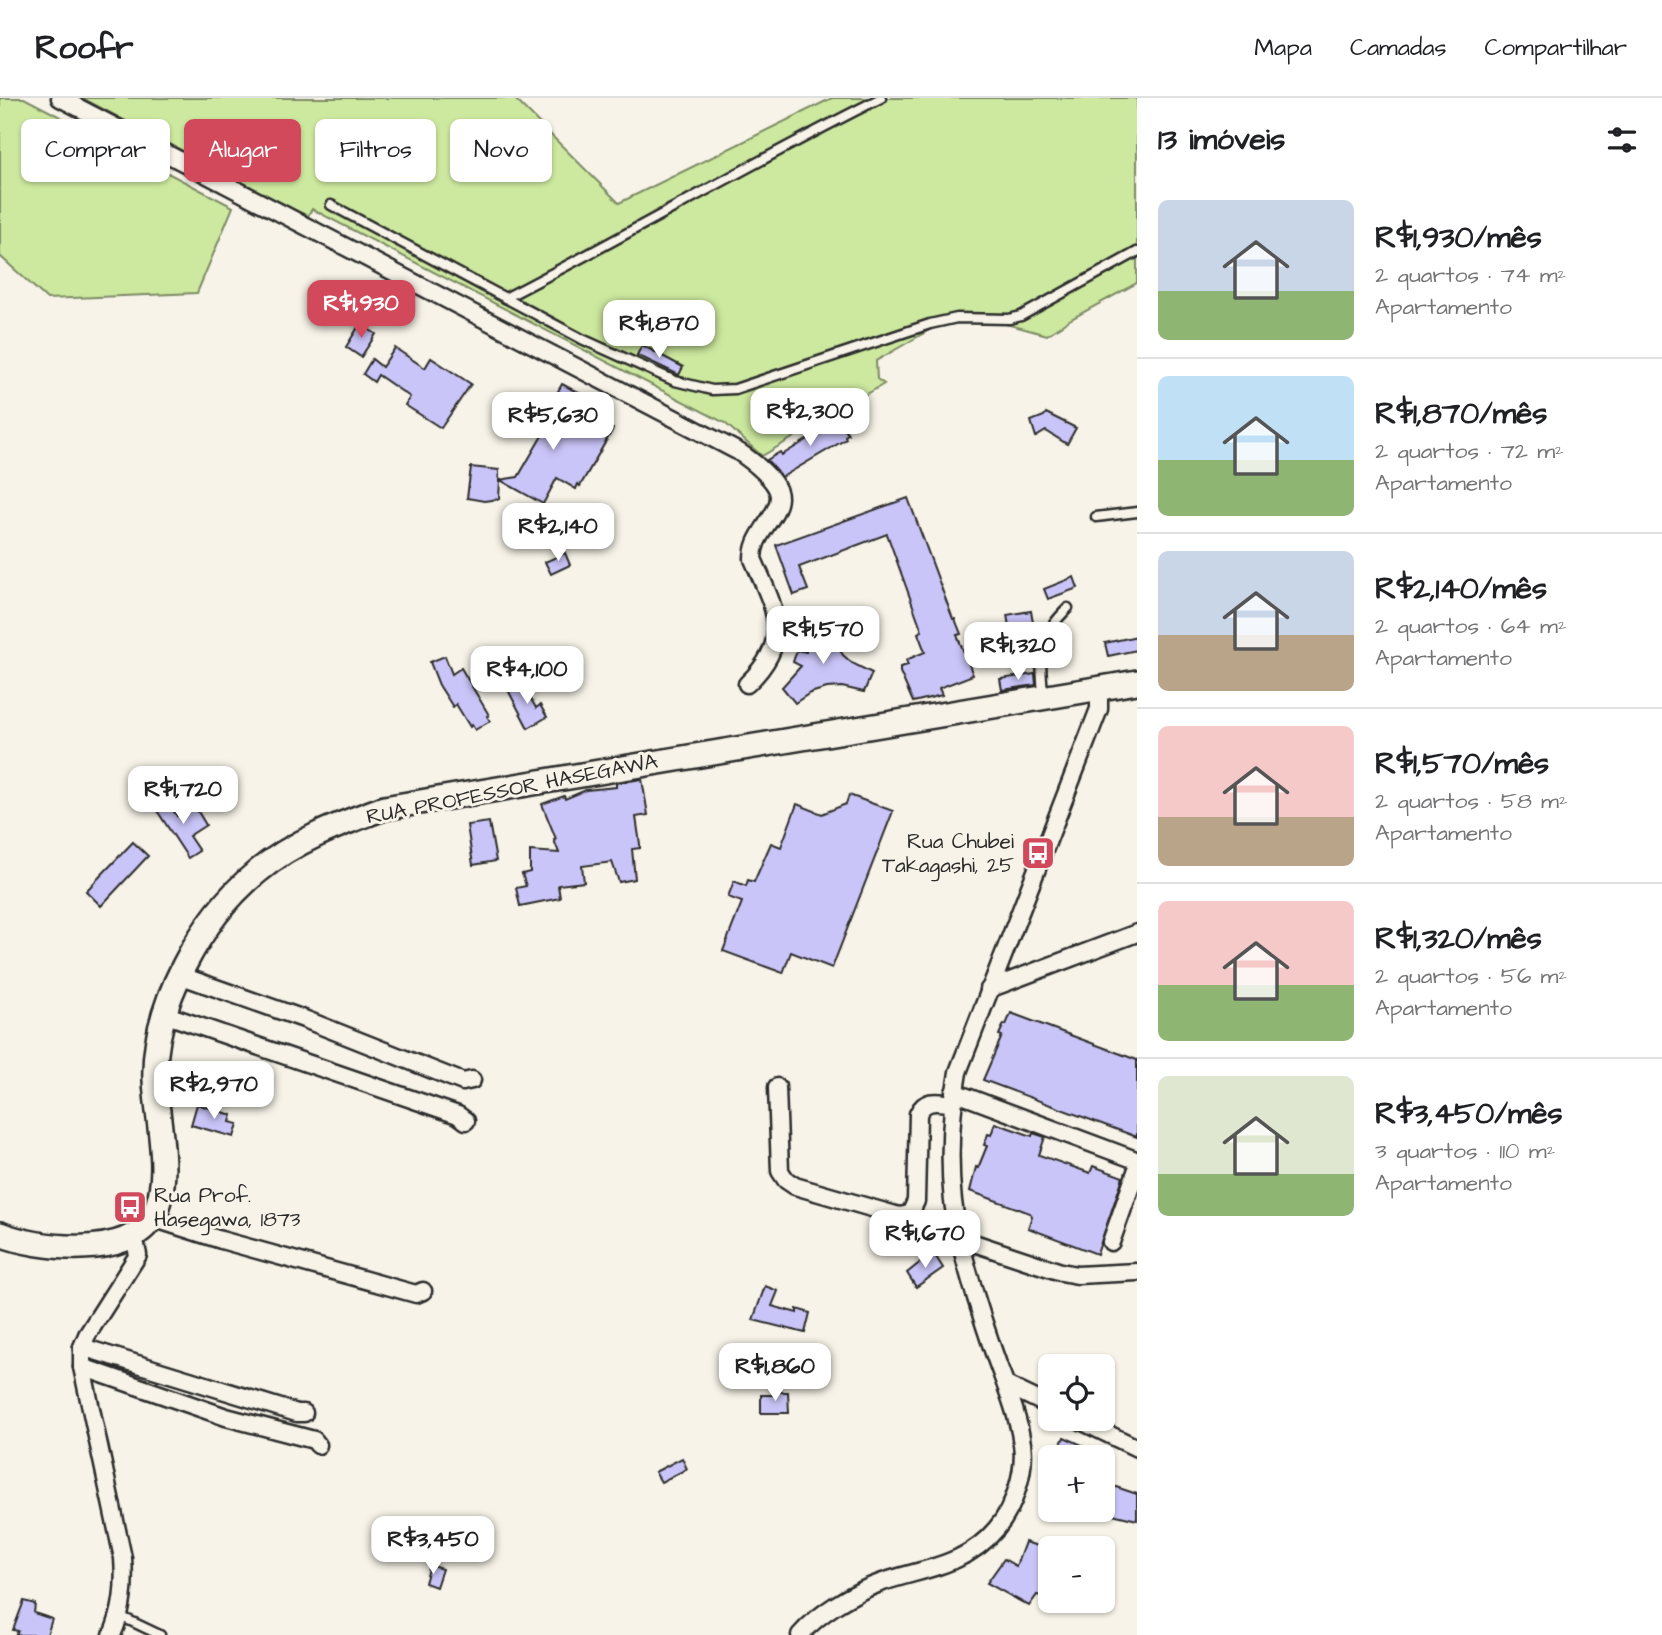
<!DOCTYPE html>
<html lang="pt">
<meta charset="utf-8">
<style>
body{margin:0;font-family:"Architects Daughter",sans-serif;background:#f2f2f2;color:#202124;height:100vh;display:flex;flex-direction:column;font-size:26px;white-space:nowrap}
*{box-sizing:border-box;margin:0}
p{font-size:23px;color:#757577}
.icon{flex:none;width:38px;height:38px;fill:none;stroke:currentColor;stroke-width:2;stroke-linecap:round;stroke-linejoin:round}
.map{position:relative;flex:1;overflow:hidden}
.panel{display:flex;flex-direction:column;background:#fff;width:525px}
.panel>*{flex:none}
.hud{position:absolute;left:21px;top:21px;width:665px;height:63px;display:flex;gap:14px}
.fabs{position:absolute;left:1038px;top:1256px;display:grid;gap:14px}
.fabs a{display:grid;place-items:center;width:77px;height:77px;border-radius:10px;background:#fff;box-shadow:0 2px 5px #0004;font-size:35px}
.price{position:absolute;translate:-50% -60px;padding:0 16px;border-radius:14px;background:#fff;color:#222;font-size:23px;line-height:46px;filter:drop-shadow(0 2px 4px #0008)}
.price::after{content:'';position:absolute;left:50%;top:42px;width:21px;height:16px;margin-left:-10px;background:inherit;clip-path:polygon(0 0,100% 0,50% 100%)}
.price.on{background:#d1495b;color:#fff}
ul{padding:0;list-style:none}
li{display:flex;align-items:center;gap:21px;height:175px;padding:0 21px}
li+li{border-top:2px solid #e0e0e0}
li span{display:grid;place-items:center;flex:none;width:196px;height:140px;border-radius:10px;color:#555}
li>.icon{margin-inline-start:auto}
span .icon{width:84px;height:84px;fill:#fffc;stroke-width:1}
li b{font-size:30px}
h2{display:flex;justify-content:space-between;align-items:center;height:84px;padding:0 21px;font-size:30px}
.pill{padding:0 24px;border-radius:10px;background:#fff;box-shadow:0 2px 5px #0004;font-size:24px;line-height:63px}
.pill.on{background:#d1495b;color:#fff}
header{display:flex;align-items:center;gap:42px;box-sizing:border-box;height:98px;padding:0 35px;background:#fff;border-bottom:2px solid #e0e0e0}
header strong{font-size:33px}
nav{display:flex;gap:38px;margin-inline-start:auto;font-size:24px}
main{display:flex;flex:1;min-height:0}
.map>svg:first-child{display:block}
</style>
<header>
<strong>Roofr</strong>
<nav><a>Mapa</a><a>Camadas</a><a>Compartilhar</a></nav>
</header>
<main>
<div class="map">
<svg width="1137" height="1537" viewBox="0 0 1137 1537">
<rect width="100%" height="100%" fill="#f7f3e8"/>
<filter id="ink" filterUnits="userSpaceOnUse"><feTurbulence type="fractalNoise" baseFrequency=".0143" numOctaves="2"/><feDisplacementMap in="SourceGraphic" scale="14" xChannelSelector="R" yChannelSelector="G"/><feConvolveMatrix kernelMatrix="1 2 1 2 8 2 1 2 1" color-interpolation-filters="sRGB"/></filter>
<g filter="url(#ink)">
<g fill="#cde99f" stroke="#7c8a65" stroke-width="2">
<path d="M0,0H24L233,109L197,195L47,201L0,158Z"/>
<path d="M82,0H514L619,105L832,0H1137V185L1071,221L1047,237L969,216H957L876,263L877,281L884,286L762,358L725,325L312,111L308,118L297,113Z"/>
</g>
<g fill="#cac5f8" stroke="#2b2b2b" stroke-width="2">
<path d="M360,226L376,236L361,259L346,249Z"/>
<path d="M642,247L683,269L679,277L637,257Z"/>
<path d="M395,250L425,270L431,260L471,286L441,330L405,307L410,299L378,277L374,284L363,276L372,261L382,269Z"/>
<path d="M562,286L586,299L588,296L601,303L592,319L613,331L580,388L578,386L576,391L557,380L543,406L500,382L499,401L484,403L467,400L471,369L499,372V382L518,379L561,305L559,304L561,300L556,297Z"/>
<path d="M1046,315L1076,330L1067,346L1046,333L1036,339L1031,323L1044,318Z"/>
<path d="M838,319L848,336L845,338L846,341L782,379L767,362L780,354L782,357L823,332L821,329Z"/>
<path d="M908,400L953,521H955L961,536L957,537L973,577L939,590L942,597L913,604L900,574V569L908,567L906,562L925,554L918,535L922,533L887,436L799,469L808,492L794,497L776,447Z"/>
<path d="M565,455L570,467L551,476L545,464Z"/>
<path d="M1074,479L1078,490L1048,501L1044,491Z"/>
<path d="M1031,513L1035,536L1011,540L1007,517Z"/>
<path d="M826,522L830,536L843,557L852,565L872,575L864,594L842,589L827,590L810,595L795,605L782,589L801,568L793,564L797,552L806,554V525Z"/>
<path d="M1137,538V552L1108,558L1105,545Z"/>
<path d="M445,558L452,576L461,570L489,617L487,618L490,623L475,632L472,627L470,629L456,606L453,609L439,587L430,564Z"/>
<path d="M1035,576L1036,587L1002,592L1000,581Z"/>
<path d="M522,585L536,610L540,607L547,619L528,630L508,592Z"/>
<path d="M642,681L648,717L636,719L640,746V750L632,751L635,781L619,784L612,764L582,768L584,784L558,787L560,800L520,808L516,790L526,788L522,776L530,774V753L559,755L554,742L556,741L542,706L564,698L565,701L586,692L616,689V685Z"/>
<path d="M849,697L893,713L832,870L791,854L783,875L723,853L742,804L728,799L734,783L746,788L748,782L754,784L771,745L781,749L797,706L822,716L846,706Z"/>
<path d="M168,704L177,718L194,707L206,727L189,738L199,753L188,760L156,711Z"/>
<path d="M489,724L496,763L473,767L467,727Z"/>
<path d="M133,744L148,758L101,808L86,793Z"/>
<path d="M1011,915L1137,962V1039L983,982L1002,938L999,937L1004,926L1006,927Z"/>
<path d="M197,1006L232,1017L230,1024L238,1026L234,1039L191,1027Z"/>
<path d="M995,1025L1032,1038L1033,1035L1045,1039L1039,1057L1090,1075L1093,1068L1123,1079L1097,1156L1028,1130L1032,1118L1030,1115L970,1093L976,1069L978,1070L987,1048L984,1047L988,1036L991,1037Z"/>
<path d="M933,1154L943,1170L916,1189L907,1175Z"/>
<path d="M765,1188L778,1193L772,1208L797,1215V1211L810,1215L805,1235L753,1222Z"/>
<path d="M775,1294H788L789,1315H761V1297H775Z"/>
<path d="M1064,1339L1082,1347L1076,1360H1055Z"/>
<path d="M682,1360L687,1371L661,1384L655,1374Z"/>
<path d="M1113,1388L1137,1396V1422L1104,1414Z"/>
<path d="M1025,1444L1050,1452V1471L1041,1498L1037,1497L1029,1508L987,1485L1004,1461L1016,1468Z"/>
<path d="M430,1467L442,1471L436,1489L425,1485Z"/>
<path d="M24,1503L35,1506L34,1515L52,1521L47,1537H16L18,1533L13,1532Z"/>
</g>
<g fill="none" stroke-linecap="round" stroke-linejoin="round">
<g stroke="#2b2b2b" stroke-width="13">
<g id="lane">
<path d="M331,107L582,241L675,283L712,292L735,291L930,226L957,220L1009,221L1021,218L1137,154"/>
<path d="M505,200C632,135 754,63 881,0"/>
<path d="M1096,419L1137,414"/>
<path d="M1043,596C1040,556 1037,540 1068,510"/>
<path d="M120,1518L160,1537"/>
</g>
</g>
<g stroke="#2b2b2b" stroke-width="21">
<g id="street">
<path d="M60,0L739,354C751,362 779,383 779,399C779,410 770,421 765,429C758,440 753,448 753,461C775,512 794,541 747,586"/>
<path d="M179,877L304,921L463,984L472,982"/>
<path d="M989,891L1137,835"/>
<path d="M164,916L458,1017L466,1023"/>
<path d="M777,989L780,1073L786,1082L795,1088L899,1118L910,1116L916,1103L918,1016C925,1000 938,1004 953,1006"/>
<path d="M954,994L1133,1061L1137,1066"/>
<path d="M152,1120L221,1142L416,1196L423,1193"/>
<path d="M959,1140L1061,1174L1077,1177L1137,1174"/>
<path d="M1111,1144L1137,1071"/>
<path d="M82,1249L297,1315H304"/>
<path d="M82,1269L226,1319L314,1342L318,1347"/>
<path d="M1006,1287L1050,1308"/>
<path d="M1077,1321L1137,1350"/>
<path d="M112,1537C123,1512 125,1488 123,1460L82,1269V1249L87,1237L138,1157L134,1138"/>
<path d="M800,1537C819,1515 852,1495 880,1485C923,1470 965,1469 997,1430C1014,1410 1026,1372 1022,1346C1018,1315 1004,1284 994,1255C981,1217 968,1177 959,1138C947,1088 949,1025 958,974L1099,611V590"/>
</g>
</g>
<g stroke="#2b2b2b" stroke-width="28">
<path id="secondary" d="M0,1136C38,1151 129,1162 153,1118C173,1080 157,1025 155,982C152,909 201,820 257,774C294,743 340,726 384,710L1137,584"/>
</g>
<use href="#lane" stroke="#f7f3e8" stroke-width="8"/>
<use href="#street" stroke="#f7f3e8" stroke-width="16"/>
<use href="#secondary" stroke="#f7f3e8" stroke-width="23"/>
</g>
</g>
<defs>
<g id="bus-square" transform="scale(1.75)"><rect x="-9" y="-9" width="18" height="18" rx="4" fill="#d1495b" stroke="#f7f3e8"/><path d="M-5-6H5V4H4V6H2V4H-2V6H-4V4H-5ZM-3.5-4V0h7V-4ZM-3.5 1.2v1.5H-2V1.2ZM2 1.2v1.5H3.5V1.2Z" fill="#fff"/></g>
</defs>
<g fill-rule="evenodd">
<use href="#bus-square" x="1038" y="755"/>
<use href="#bus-square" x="130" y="1109"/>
</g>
<g text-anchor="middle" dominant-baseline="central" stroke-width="6" stroke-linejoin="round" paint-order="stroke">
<g font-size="21" fill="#2b2b2b" stroke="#f7f3e8">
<text transform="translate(512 691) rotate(-11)">RUA PROFESSOR HASEGAWA</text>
</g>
<g font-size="21" fill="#2b2b2b" stroke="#f7f3e8" text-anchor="end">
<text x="1014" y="743">Rua Chubei<tspan x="1014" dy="24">Takagashi, 25</tspan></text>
<text x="154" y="1097" text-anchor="start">Rua Prof.<tspan x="154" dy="24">Hasegawa, 1873</tspan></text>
</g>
</g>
</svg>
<div class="fabs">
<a><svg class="icon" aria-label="locate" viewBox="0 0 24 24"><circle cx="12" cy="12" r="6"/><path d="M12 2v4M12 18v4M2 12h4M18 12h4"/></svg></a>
<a>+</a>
<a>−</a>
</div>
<b class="price on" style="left:361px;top:242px">R$1,930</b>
<b class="price" style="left:659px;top:262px">R$1,870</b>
<b class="price" style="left:810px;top:350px">R$2,300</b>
<b class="price" style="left:553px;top:354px">R$5,630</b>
<b class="price" style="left:558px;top:465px">R$2,140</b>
<b class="price" style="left:823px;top:568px">R$1,570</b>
<b class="price" style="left:1018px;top:584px">R$1,320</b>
<b class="price" style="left:527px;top:608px">R$4,100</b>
<b class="price" style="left:183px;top:728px">R$1,720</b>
<b class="price" style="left:214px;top:1023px">R$2,970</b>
<b class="price" style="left:925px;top:1172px">R$1,670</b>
<b class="price" style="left:775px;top:1305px">R$1,860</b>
<b class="price" style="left:433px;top:1478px">R$3,450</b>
<div class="hud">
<a class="pill">Comprar</a>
<a class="pill on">Alugar</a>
<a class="pill">Filtros</a>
<a class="pill">Novo</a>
</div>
</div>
<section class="panel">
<h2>13 imóveis<svg class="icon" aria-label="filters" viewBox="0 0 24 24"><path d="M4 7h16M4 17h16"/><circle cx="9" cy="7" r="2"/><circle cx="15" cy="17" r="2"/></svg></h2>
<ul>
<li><span style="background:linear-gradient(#c9d6e8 65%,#8fb573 0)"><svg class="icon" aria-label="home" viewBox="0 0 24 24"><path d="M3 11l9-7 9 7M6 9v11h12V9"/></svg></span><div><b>R$1,930/mês</b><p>2 quartos · 74 m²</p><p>Apartamento</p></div></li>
<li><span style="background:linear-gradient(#bfe0f5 60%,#8fb573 0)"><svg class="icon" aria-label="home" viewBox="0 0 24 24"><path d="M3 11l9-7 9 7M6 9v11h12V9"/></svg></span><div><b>R$1,870/mês</b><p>2 quartos · 72 m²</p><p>Apartamento</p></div></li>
<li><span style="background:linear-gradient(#c9d6e8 60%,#b9a48a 0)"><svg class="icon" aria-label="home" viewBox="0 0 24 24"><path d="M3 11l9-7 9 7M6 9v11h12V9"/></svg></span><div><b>R$2,140/mês</b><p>2 quartos · 64 m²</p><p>Apartamento</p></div></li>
<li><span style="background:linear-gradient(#f6c9c9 65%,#b9a48a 0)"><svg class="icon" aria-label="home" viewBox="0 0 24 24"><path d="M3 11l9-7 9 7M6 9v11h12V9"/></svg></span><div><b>R$1,570/mês</b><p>2 quartos · 58 m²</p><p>Apartamento</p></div></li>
<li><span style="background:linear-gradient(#f6c9c9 60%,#8fb573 0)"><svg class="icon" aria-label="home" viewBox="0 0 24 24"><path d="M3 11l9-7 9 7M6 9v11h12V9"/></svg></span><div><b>R$1,320/mês</b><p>2 quartos · 56 m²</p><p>Apartamento</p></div></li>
<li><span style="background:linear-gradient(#dfe7d0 70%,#8fb573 0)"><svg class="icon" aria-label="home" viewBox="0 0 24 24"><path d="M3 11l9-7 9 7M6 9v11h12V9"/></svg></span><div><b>R$3,450/mês</b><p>3 quartos · 110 m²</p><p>Apartamento</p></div></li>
</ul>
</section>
</main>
